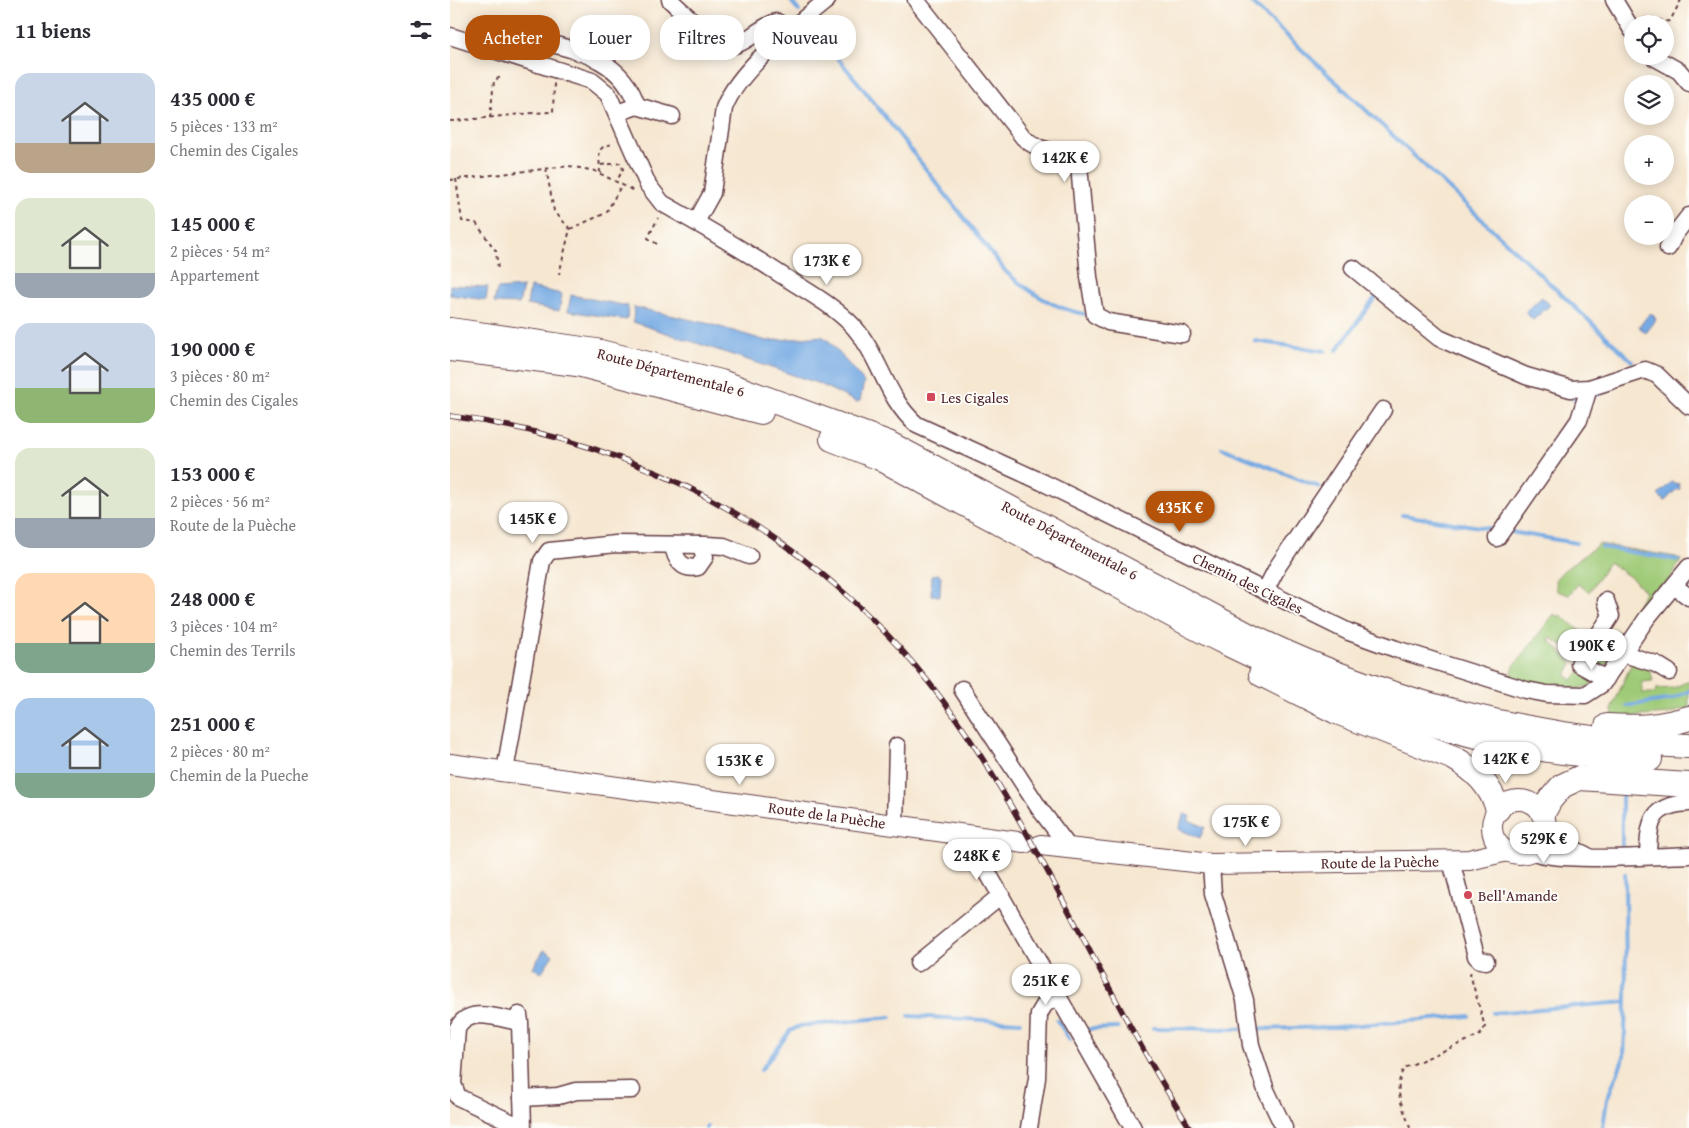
<!DOCTYPE html>
<html lang="fr">
<meta charset="utf-8">
<style>
body{margin:0;font-family:"Gentium Book Plus",serif;background:#f7f7f7;color:#2b2b33;height:100vh;display:flex;flex-direction:column;font-size:19px;white-space:nowrap}
*{box-sizing:border-box;margin:0}
p{font-size:16px;color:#7c7c81}
.icon{flex:none;width:28px;height:28px;fill:none;stroke:currentColor;stroke-width:2;stroke-linecap:round;stroke-linejoin:round}
.map{position:relative;flex:1;overflow:hidden}
.details{display:flex;flex-direction:column;background:#fff;width:450px}
.details>*{flex:none}
.hud{position:absolute;left:15px;top:15px;width:475px;height:45px;display:flex;gap:10px}
.tools{position:absolute;left:1174px;top:15px;display:grid;gap:10px}
.tools a{display:grid;place-items:center;width:50px;height:50px;border-radius:50%;background:#fff;box-shadow:0 2px 12px #0003;font-size:25px}
.price{position:absolute;translate:-50% -42px;padding:0 11px;border-radius:18px;background:#fff;color:#222;font-size:16px;line-height:32px;filter:drop-shadow(0 1px 2px #0008)}
.price::after{content:'';position:absolute;left:50%;top:30px;width:15px;height:11px;margin-left:-8px;background:inherit;clip-path:polygon(0 0,100% 0,50% 100%)}
.price.active{background:#b45309;color:#fff}
ul{padding:0;list-style:none}
li{display:flex;align-items:center;gap:15px;height:125px;padding:0 15px}
li span{display:grid;place-items:center;flex:none;width:140px;height:100px;border-radius:15px;color:#555}
li>.icon{margin-inline-start:auto}
span .icon{width:60px;height:60px;fill:#fffc;stroke-width:1}
li b{font-size:21px}
h2{display:flex;justify-content:space-between;align-items:center;height:60px;padding:0 15px;font-size:21px}
.pill{padding:0 18px;border-radius:20px;background:#fff;box-shadow:0 2px 12px #0003;font-size:18px;line-height:45px}
.pill.active{background:#b45309;color:#fff}
main{display:flex;flex:1;min-height:0}
.map>svg:first-child{display:block}
</style>
<main>
<section class="details">
<h2>11 biens<svg class="icon" aria-label="filters" viewBox="0 0 24 24"><path d="M4 7h16M4 17h16"/><circle cx="9" cy="7" r="2"/><circle cx="15" cy="17" r="2"/></svg></h2>
<ul>
<li><span style="background:linear-gradient(#c9d6e8 70%,#b9a48a 0)"><svg class="icon" aria-label="home" viewBox="0 0 24 24"><path d="M3 11l9-7 9 7M6 9v11h12V9"/></svg></span><div><b>435 000 €</b><p>5 pièces · 133 m²</p><p>Chemin des Cigales</p></div></li>
<li><span style="background:linear-gradient(#dfe7d0 75%,#9aa5b1 0)"><svg class="icon" aria-label="home" viewBox="0 0 24 24"><path d="M3 11l9-7 9 7M6 9v11h12V9"/></svg></span><div><b>145 000 €</b><p>2 pièces · 54 m²</p><p>Appartement</p></div></li>
<li><span style="background:linear-gradient(#c9d6e8 65%,#8fb573 0)"><svg class="icon" aria-label="home" viewBox="0 0 24 24"><path d="M3 11l9-7 9 7M6 9v11h12V9"/></svg></span><div><b>190 000 €</b><p>3 pièces · 80 m²</p><p>Chemin des Cigales</p></div></li>
<li><span style="background:linear-gradient(#dfe7d0 70%,#9aa5b1 0)"><svg class="icon" aria-label="home" viewBox="0 0 24 24"><path d="M3 11l9-7 9 7M6 9v11h12V9"/></svg></span><div><b>153 000 €</b><p>2 pièces · 56 m²</p><p>Route de la Puèche</p></div></li>
<li><span style="background:linear-gradient(#ffd9b3 70%,#7fa58c 0)"><svg class="icon" aria-label="home" viewBox="0 0 24 24"><path d="M3 11l9-7 9 7M6 9v11h12V9"/></svg></span><div><b>248 000 €</b><p>3 pièces · 104 m²</p><p>Chemin des Terrils</p></div></li>
<li><span style="background:linear-gradient(#a9c7e8 75%,#7fa58c 0)"><svg class="icon" aria-label="home" viewBox="0 0 24 24"><path d="M3 11l9-7 9 7M6 9v11h12V9"/></svg></span><div><b>251 000 €</b><p>2 pièces · 80 m²</p><p>Chemin de la Pueche</p></div></li>
</ul>
</section>
<div class="map">
<svg width="1239" height="1128" viewBox="0 0 1239 1128">
<rect width="100%" height="100%" fill="#fdfcf7"/>
<filter id="ink" filterUnits="userSpaceOnUse"><feTurbulence type="fractalNoise" baseFrequency=".02" numOctaves="2"/><feDisplacementMap in="SourceGraphic" scale="10" xChannelSelector="R" yChannelSelector="G"/><feConvolveMatrix kernelMatrix="1 2 1 2 8 2 1 2 1" color-interpolation-filters="sRGB"/></filter>
<filter id="wash" filterUnits="userSpaceOnUse"><feTurbulence type="fractalNoise" baseFrequency=".0096" numOctaves="4" result="noise"/><feDisplacementMap in="SourceGraphic" scale="20" xChannelSelector="R" yChannelSelector="G"/><feGaussianBlur stdDeviation="1.12" result="paint"/><feColorMatrix in="noise" values="0 0 0 0 0 0 0 0 0 0 0 0 0 0 0 0 0 1.4 0 .05"/><feComposite in="paint" operator="in"/></filter>
<g filter="url(#wash)">
<rect width="100%" height="100%" fill="#f6e7d1"/>
<g fill="#9fca77" stroke="#747451">
<path d="M1149,544L1226,557L1231,560L1218,582L1152,671L1143,663L1144,656L1150,647L1155,653L1167,640L1161,634L1164,630L1175,636L1187,620L1181,614L1195,592L1184,580L1159,562L1139,592L1128,584L1119,595L1107,591L1105,580L1113,571Z"/>
<path d="M1104,614L1108,617L1110,615L1138,637L1127,656L1100,637L1099,640L1122,663L1116,675L1122,680L1130,672L1141,677V686L1108,692L1060,678L1064,666Z"/>
<path d="M1183,660L1198,664L1203,681L1192,682V693H1205L1206,689L1223,688L1239,681V708L1218,714L1163,718L1162,708Z"/>
</g>
<g fill="#76aae3" stroke="#606487">
<path d="M0,285L38,287L36,300L0,295Z"/>
<path d="M73,287L69,304L44,303L47,289Z"/>
<path d="M80,287L112,294L109,311L77,305Z"/>
<path d="M121,295L178,306L177,320L118,311Z"/>
<path d="M1092,297L1100,305L1083,320L1075,312Z"/>
<path d="M184,307L260,324L317,341L372,336L379,341L414,382L410,401L406,402L370,384L183,322Z"/>
<path d="M1199,314H1203L1206,320L1196,333L1189,327Z"/>
<path d="M1221,482L1229,484L1230,489L1226,490L1215,501L1208,495Z"/>
<path d="M488,574L491,576L490,596L481,595L482,575Z"/>
<path d="M734,814L740,816L738,820L755,827L750,838L728,829Z"/>
<path d="M94,950L103,955L91,973L83,967Z"/>
</g>
<g fill="none" stroke-linecap="round" stroke-linejoin="round">
<g stroke="#76aae3" stroke-width="4">
<path d="M340,0L349,11"/>
<path d="M799,0L1182,361"/>
<path d="M359,24L411,86L556,272C579,292 603,308 634,314"/>
<path d="M805,341L875,351"/>
<path d="M887,350L927,295"/>
<path d="M1110,394L1130,399"/>
<path d="M1142,397L1158,390"/>
<path d="M772,448L869,487"/>
<path d="M952,515L1043,529"/>
<path d="M1061,532L1126,543"/>
<path d="M1152,547L1228,560"/>
<path d="M1177,706L1222,699L1239,691"/>
<path d="M1172,845V794"/>
<path d="M1043,1013L1176,1002L1175,874"/>
<path d="M459,1016L570,1022"/>
<path d="M607,1020L620,1040"/>
<path d="M703,1028L791,1029"/>
<path d="M639,1029L668,1028"/>
<path d="M808,1029L886,1027L1019,1016"/>
<path d="M311,1070L340,1031L350,1026L441,1017"/>
<path d="M256,1128L257,1127"/>
<path d="M1153,1128L1157,1099L1174,1057L1176,1002"/>
</g>
</g>
</g>
<g filter="url(#ink)">
<g fill="none" stroke-linecap="round" stroke-linejoin="round">
<g stroke="#643d44" stroke-width="19">
<g id="minor">
<path d="M220,0L266,43C292,54 304,28 327,22L341,31"/>
<path d="M466,0L573,137C591,155 619,151 629,165L639,277L645,315L658,322L732,334"/>
<path d="M1164,0L1182,30"/>
<path d="M69,35C117,50 170,52 187,106L167,113"/>
<path d="M0,36L142,81L158,94L198,185L212,203C253,226 293,250 333,276C357,291 384,306 404,327C431,358 435,397 467,425L592,482L899,632L946,649L1076,690L1097,694L1135,695L1152,684L1197,618L1239,567"/>
<path d="M1202,56L1229,71L1239,83"/>
<path d="M187,106L222,116"/>
<path d="M246,222L262,193L274,108C288,70 346,25 377,0"/>
<path d="M1218,248L1225,234L1239,216"/>
<path d="M903,268L989,338L1076,376L1121,389L1139,388L1195,370L1207,375L1239,406"/>
<path d="M1047,538L1129,420L1139,388"/>
<path d="M223,545C225,559 232,571 248,567L255,557L250,545"/>
<path d="M1224,586L1239,597"/>
<path d="M815,591L828,566L933,410"/>
<path d="M1156,601L1161,616L1129,664L1156,679"/>
<path d="M1174,654L1206,664L1219,672"/>
<path d="M512,689L589,808L620,849"/>
<path d="M55,771L92,561L99,551L166,544L257,545L274,546L299,556"/>
<path d="M445,824L447,746"/>
<path d="M1097,825L1111,843L1136,855"/>
<path d="M504,832C504,851 521,858 535,868L527,847V836"/>
<path d="M1082,851C1099,863 1211,856 1239,855"/>
<path d="M1198,856C1199,822 1200,805 1239,803"/>
<path d="M1001,861L1026,956L1030,960L1036,961"/>
<path d="M761,864L763,894L795,1000L801,1045L816,1090L834,1128"/>
<path d="M535,868L683,1128"/>
<path d="M468,963L551,895"/>
<path d="M69,1015L70,1022L73,1128L8,1097L3,1084L7,1029C19,1005 49,1019 70,1022"/>
<path d="M72,1098L108,1096L126,1091L182,1090"/>
<path d="M579,1128L587,1078L589,1014L595,1004L609,996"/>
</g>
</g>
<g stroke="#643d44" stroke-width="22">
<g id="major">
<path d="M0,764L575,843"/>
<circle cx="1069" cy="827" r="27"/>
<path d="M591,845L761,864L1019,860L1057,851"/>
</g>
</g>
<g stroke="#643d44" stroke-width="26">
<g id="highway">
<path d="M0,330L146,351L271,382L438,443L800,636C936,702 1088,741 1239,746"/>
<path d="M0,349L127,364L311,412"/>
<path d="M382,439L430,458C505,499 580,539 656,579C696,601 737,624 778,644C908,708 1054,756 1200,759"/>
<path d="M811,674L887,712L1004,758C1026,771 1040,785 1048,809"/>
<path d="M1157,726C1186,728 1211,727 1239,718"/>
<path d="M1093,813L1100,800L1112,786L1129,778L1239,785"/>
</g>
</g>
<g stroke="#643d44" stroke-width="2" stroke-dasharray="4 4" stroke-linecap="butt">
<path d="M1193,19C1204,14 1210,23 1220,21L1231,0"/>
<path d="M40,118L44,81L52,76"/>
<path d="M0,121C35,119 68,113 103,112L104,83"/>
<path d="M151,165L171,163L173,169L167,181"/>
<path d="M96,168L104,211L120,229L109,274"/>
<path d="M150,173L149,151L154,146L163,144"/>
<path d="M6,179L12,221L26,223L46,251L48,270"/>
<path d="M0,180L119,166L145,171L184,191"/>
<path d="M120,229L156,213L172,184"/>
<path d="M207,244L198,238L208,218"/>
<path d="M960,1128C953,1105 942,1091 954,1068L1030,1035L1035,1027L1020,974L1022,970"/>
</g>
<use href="#minor" stroke="#fff" stroke-width="16"/>
<use href="#major" stroke="#fff" stroke-width="20"/>
<use href="#highway" stroke="#fff" stroke-width="24"/>
<g stroke="#4a1f2b" stroke-width="5.5">
<path id="rail" d="M0,416C222,446 406,560 527,750C605,872 662,1006 740,1128"/>
</g>
<use href="#rail" stroke="#fdfcf7" stroke-width="4" stroke-dasharray="11" stroke-linecap="butt"/>
</g>
</g>
<g fill="#d1495b" stroke="#fdfcf7" stroke-width="2">
<rect x="476" y="392" width="10" height="10" rx="2.5"/>
<circle cx="1018" cy="895" r="5"/>
</g>
<g text-anchor="middle" dominant-baseline="central" stroke-width="4" stroke-linejoin="round" paint-order="stroke">
<g font-size="15" fill="#4a1f2b" stroke="#fdfcf7">
<text transform="translate(221 372) rotate(15)">Route Départementale 6</text>
<text transform="translate(620 540) rotate(28)">Route Départementale 6</text>
<text transform="translate(798 583) rotate(26)">Chemin des Cigales</text>
<text transform="translate(377 815) rotate(8)">Route de la Puèche</text>
<text transform="translate(930 862) rotate(-1)">Route de la Puèche</text>
</g>
<g font-size="15" fill="#4a1f2b" stroke="#fdfcf7" text-anchor="start">
<text x="491" y="397">Les Cigales</text>
<text x="1028" y="895">Bell'Amande</text>
</g>
</g>
</svg>
<div class="tools">
<a><svg class="icon" aria-label="locate" viewBox="0 0 24 24"><circle cx="12" cy="12" r="6"/><path d="M12 2v4M12 18v4M2 12h4M18 12h4"/></svg></a>
<a><svg class="icon" aria-label="layers" viewBox="0 0 24 24"><path d="M12 4l9 5-9 5-9-5zM3 14l9 5 9-5"/></svg></a>
<a>+</a>
<a>−</a>
</div>
<b class="price" style="left:615px;top:183px">142K €</b>
<b class="price" style="left:377px;top:286px">173K €</b>
<b class="price active" style="left:730px;top:533px">435K €</b>
<b class="price" style="left:83px;top:544px">145K €</b>
<b class="price" style="left:1142px;top:671px">190K €</b>
<b class="price" style="left:1056px;top:784px">142K €</b>
<b class="price" style="left:290px;top:786px">153K €</b>
<b class="price" style="left:796px;top:847px">175K €</b>
<b class="price" style="left:1094px;top:864px">529K €</b>
<b class="price" style="left:527px;top:881px">248K €</b>
<b class="price" style="left:596px;top:1006px">251K €</b>
<div class="hud">
<a class="pill active">Acheter</a>
<a class="pill">Louer</a>
<a class="pill">Filtres</a>
<a class="pill">Nouveau</a>
</div>
</div>
</main>
